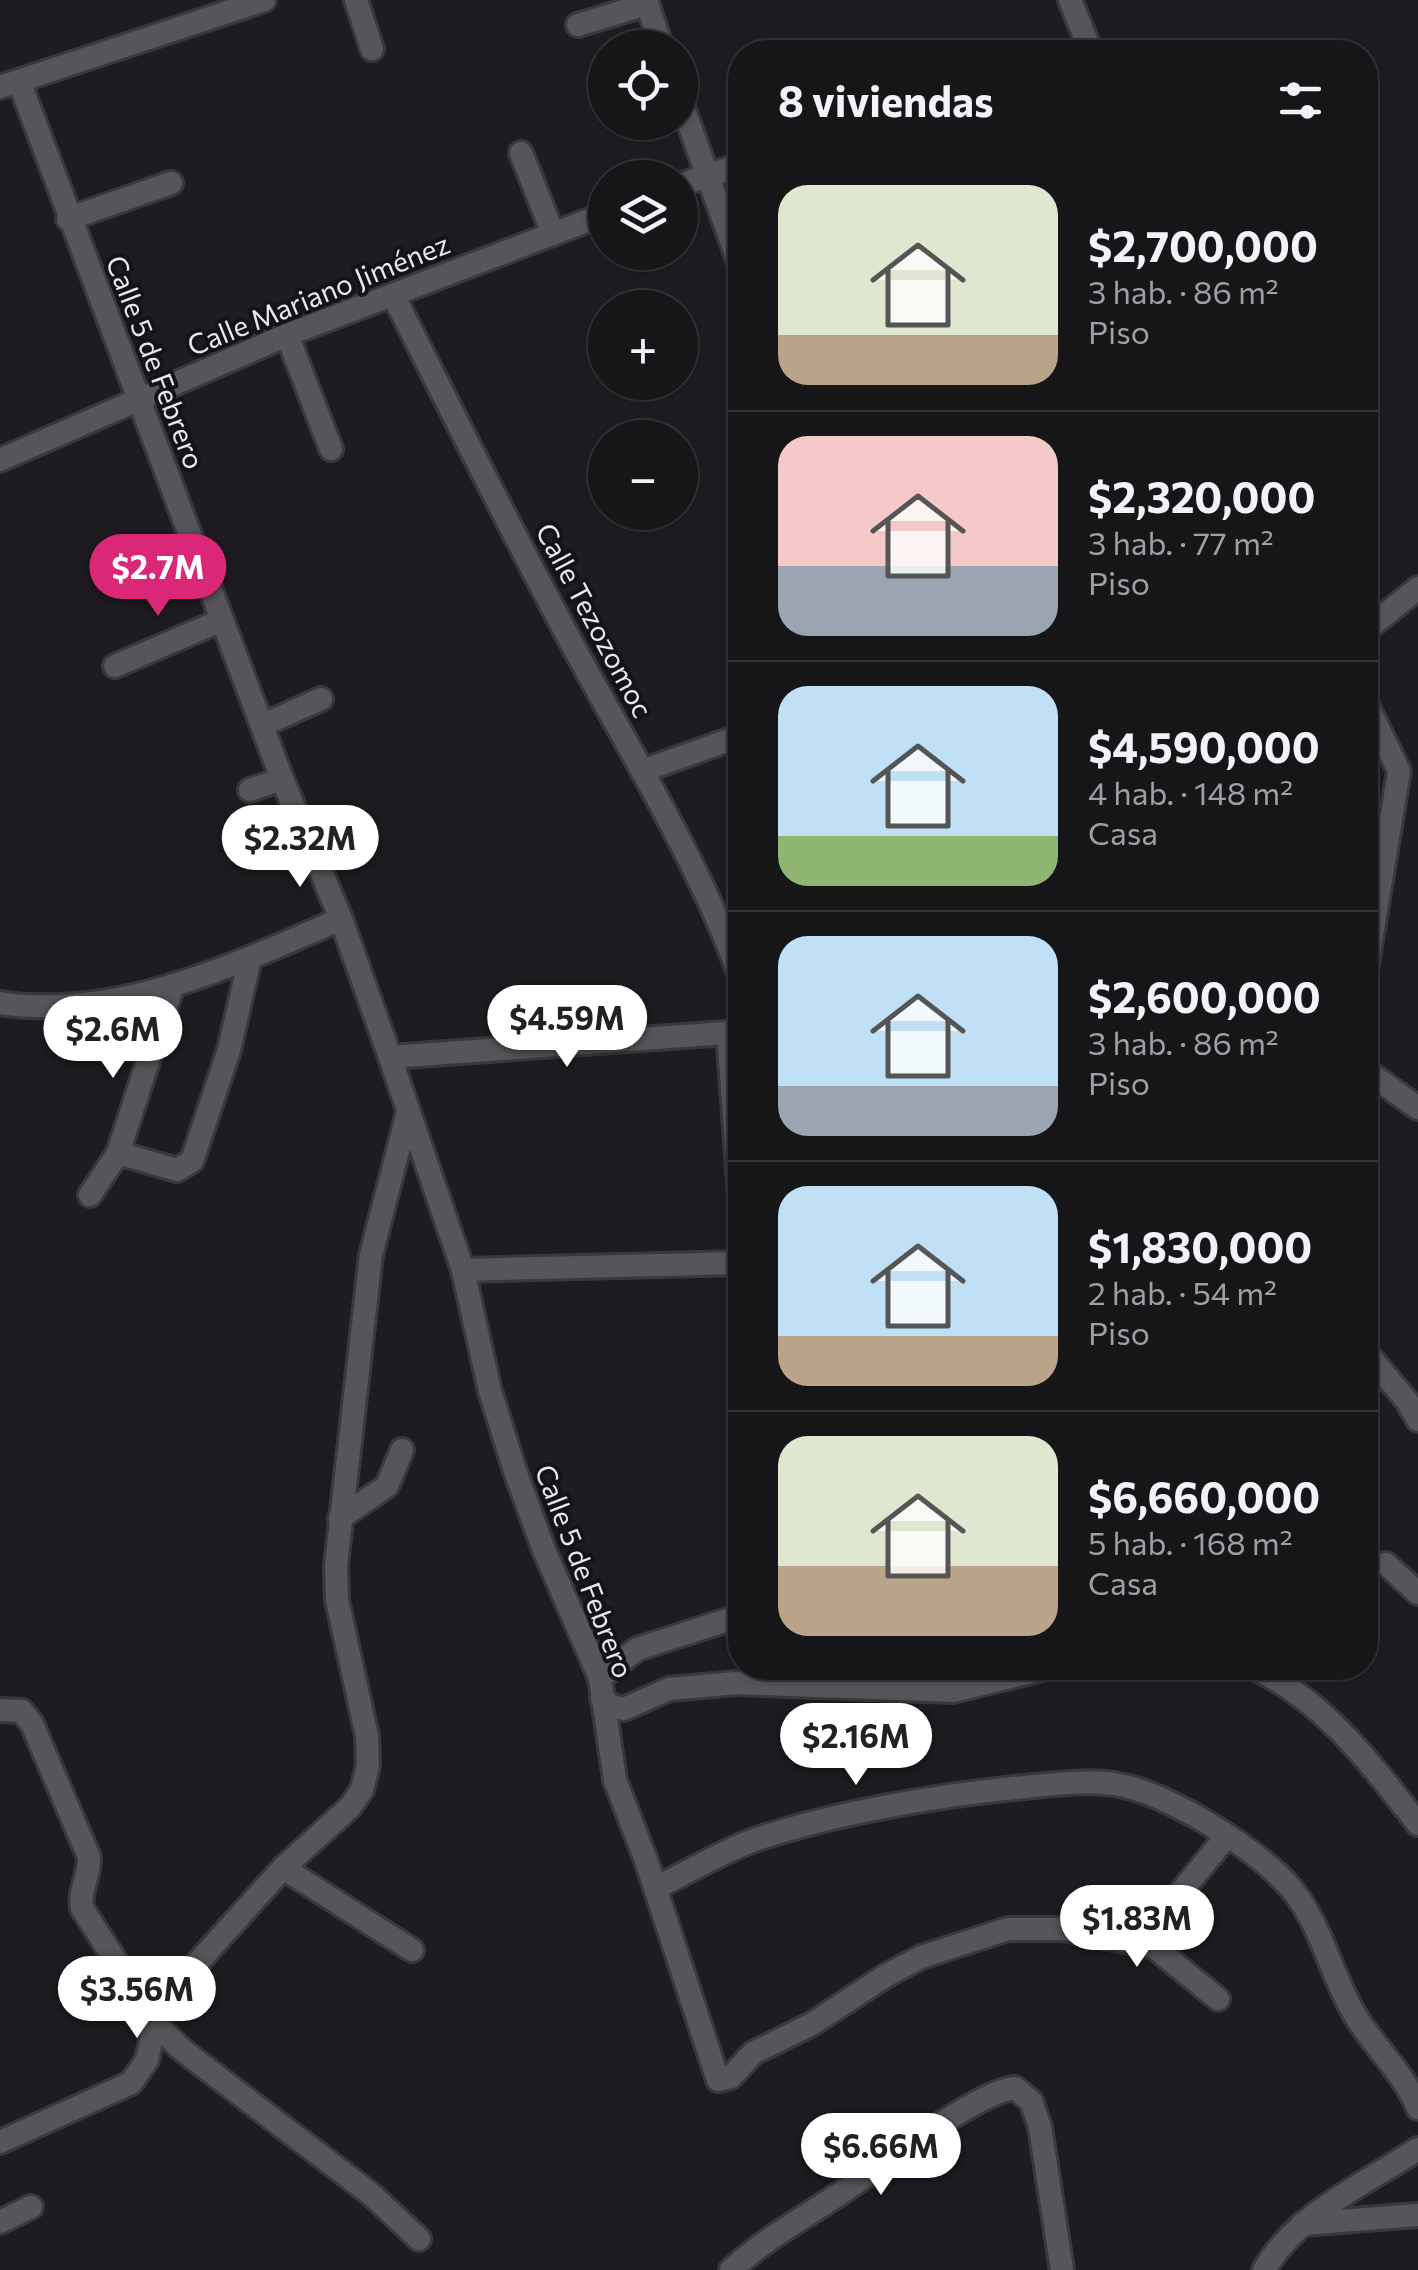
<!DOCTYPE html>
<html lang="es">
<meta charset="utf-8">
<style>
body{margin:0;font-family:Commissioner,sans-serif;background:#232225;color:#f1f3f6;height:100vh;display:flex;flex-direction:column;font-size:38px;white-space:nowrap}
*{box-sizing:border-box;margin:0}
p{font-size:32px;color:#9e9fa2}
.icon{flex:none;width:55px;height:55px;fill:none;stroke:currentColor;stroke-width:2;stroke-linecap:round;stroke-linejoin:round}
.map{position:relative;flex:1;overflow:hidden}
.drawer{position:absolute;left:728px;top:40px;width:650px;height:1640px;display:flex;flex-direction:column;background:#161518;border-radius:40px;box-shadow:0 2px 8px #0004,0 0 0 2px #353437}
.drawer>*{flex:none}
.tools{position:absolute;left:588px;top:30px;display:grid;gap:20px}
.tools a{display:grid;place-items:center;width:110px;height:110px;border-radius:50%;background:#161518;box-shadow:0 2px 8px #0004,0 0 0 2px #353437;font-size:50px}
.price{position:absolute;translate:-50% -85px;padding:0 22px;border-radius:35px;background:#fff;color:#222;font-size:32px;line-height:65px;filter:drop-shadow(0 2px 5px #0008)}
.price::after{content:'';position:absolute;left:50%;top:60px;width:30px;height:22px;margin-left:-15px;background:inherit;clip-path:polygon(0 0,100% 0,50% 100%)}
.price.active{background:#db2777;color:#fff}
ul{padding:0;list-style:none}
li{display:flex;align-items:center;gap:30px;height:250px;padding:0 50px}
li+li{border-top:2px solid #353437}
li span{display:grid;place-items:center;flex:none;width:280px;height:200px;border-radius:30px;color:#555}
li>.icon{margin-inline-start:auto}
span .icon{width:120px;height:120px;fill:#fffc;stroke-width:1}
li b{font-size:42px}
h2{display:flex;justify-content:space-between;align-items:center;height:120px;padding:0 50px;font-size:42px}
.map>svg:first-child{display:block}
</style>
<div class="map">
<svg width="1418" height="2270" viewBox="0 0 1418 2270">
<rect width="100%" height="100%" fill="#1e1c20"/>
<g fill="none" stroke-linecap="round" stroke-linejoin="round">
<g stroke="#3a383c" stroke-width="28">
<g id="minor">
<path d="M356,0L372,49"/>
<path d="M646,0L662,48"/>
<path d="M1070,0L1091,52"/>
<path d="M578,25L647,4"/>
<path d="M19,81L282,779L341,919L390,1057L463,1270L490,1391L515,1471L544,1550L600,1678L615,1780L647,1863L718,2080L731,2077L753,2053L812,2024L887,1975L921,1957L1008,1929H1063L1154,1947L1218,1999"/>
<path d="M0,87L264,0"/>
<path d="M680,99L740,265"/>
<path d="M521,153L553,234"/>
<path d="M680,185L740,165"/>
<path d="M68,219L171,183"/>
<path d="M393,295C454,415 514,537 578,655C635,760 699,863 740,976"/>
<path d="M287,335L331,449"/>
<path d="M0,460L287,335L605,214"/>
<path d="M1365,631L1418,588"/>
<path d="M115,666L222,620"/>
<path d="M1365,701L1399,771L1365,977"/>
<path d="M263,725L321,699"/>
<path d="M642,771L740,736"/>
<path d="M250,790L282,779"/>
<path d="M0,1003C118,1021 236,964 341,919"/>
<path d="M728,1032L740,1198"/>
<path d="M390,1057L740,1032"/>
<path d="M1365,1070L1418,1108"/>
<path d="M118,1153L177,1170L192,1161L229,1050L250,958"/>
<path d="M90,1195L118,1153L173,985"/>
<path d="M463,1270L740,1263"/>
<path d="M1365,1351L1407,1401L1418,1420"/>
<path d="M340,1518L387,1486L402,1450"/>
<path d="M1386,1564L1418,1593"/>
<path d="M1254,1668C1325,1701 1371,1764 1418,1824"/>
<path d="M600,1678L637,1649L740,1616"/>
<path d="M602,1698L611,1706L624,1709L669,1689L736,1683L953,1691L1047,1668"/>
<path d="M0,1710L22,1711L32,1724L89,1857C90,1875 79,1890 82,1908L155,2023L181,2049L372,2195L419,2239"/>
<path d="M283,1868L412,1950"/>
<path d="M655,1888C689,1872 722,1851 757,1839C839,1812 939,1795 1025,1787C1055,1784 1086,1780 1115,1784C1168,1793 1254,1847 1290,1887C1320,1922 1329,1968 1351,2008C1370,2044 1402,2069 1418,2108"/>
<path d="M1154,1947L1176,1898L1226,1837"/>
<path d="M0,2142L131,2083L147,2060L155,2023L200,1960L283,1868L350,1807L362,1790L368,1766L367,1736L337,1600L336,1565L371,1255L408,1112"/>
<path d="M0,2222L31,2207"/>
<path d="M1302,2224L1418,2215"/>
<path d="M731,2270C771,2234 808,2216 851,2186C886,2163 978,2091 1015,2088L1031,2101L1040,2127L1062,2270"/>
<path d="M1264,2270C1297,2213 1365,2184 1418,2149"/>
</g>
</g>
<use href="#minor" stroke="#57555a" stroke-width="22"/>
</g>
<g text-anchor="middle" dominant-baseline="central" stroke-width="8" stroke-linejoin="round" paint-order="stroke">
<g font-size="28" fill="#e9e8eb" stroke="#151317">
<text transform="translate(318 294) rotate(-22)">Calle Mariano Jiménez</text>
<text transform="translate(156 362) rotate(69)">Calle 5 de Febrero</text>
<text transform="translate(595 620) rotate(62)">Calle Tezozomoc</text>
<text transform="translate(585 1571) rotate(69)">Calle 5 de Febrero</text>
</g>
</g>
</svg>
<div class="tools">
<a><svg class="icon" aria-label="locate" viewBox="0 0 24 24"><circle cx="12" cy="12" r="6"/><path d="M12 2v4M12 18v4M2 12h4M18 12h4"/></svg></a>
<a><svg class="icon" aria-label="layers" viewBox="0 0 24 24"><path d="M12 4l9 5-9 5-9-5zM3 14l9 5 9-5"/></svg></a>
<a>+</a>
<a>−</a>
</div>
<b class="price active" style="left:158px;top:619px">$2.7M</b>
<b class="price" style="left:300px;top:890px">$2.32M</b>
<b class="price" style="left:567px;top:1070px">$4.59M</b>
<b class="price" style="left:113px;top:1081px">$2.6M</b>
<b class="price" style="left:856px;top:1788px">$2.16M</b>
<b class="price" style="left:1137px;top:1970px">$1.83M</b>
<b class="price" style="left:137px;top:2041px">$3.56M</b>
<b class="price" style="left:881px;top:2198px">$6.66M</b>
<section class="drawer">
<h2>8 viviendas<svg class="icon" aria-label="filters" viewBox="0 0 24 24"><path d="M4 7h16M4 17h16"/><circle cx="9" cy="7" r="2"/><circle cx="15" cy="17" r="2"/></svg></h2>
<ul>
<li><span style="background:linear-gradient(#dfe7d0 75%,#b9a48a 0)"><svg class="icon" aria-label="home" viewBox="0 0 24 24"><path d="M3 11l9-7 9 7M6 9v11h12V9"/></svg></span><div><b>$2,700,000</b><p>3 hab. · 86 m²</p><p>Piso</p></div></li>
<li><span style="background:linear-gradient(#f6c9c9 65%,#9aa5b1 0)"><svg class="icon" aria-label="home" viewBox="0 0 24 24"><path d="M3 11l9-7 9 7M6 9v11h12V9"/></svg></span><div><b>$2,320,000</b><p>3 hab. · 77 m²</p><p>Piso</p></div></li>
<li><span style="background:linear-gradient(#bfe0f5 75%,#8fb573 0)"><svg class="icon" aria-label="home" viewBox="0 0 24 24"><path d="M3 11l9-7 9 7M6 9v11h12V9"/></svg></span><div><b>$4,590,000</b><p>4 hab. · 148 m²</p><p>Casa</p></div></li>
<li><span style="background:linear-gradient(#bfe0f5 75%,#9aa5b1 0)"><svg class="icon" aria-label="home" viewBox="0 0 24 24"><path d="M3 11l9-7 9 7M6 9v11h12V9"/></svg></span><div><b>$2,600,000</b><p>3 hab. · 86 m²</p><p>Piso</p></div></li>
<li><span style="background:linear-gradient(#bfe0f5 75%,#b9a48a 0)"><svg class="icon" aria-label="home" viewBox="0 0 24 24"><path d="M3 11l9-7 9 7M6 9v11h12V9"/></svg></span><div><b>$1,830,000</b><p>2 hab. · 54 m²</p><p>Piso</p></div></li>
<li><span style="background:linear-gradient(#dfe7d0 65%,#b9a48a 0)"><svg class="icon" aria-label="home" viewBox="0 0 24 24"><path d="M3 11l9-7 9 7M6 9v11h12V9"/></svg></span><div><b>$6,660,000</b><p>5 hab. · 168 m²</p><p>Casa</p></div></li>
</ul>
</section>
</div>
